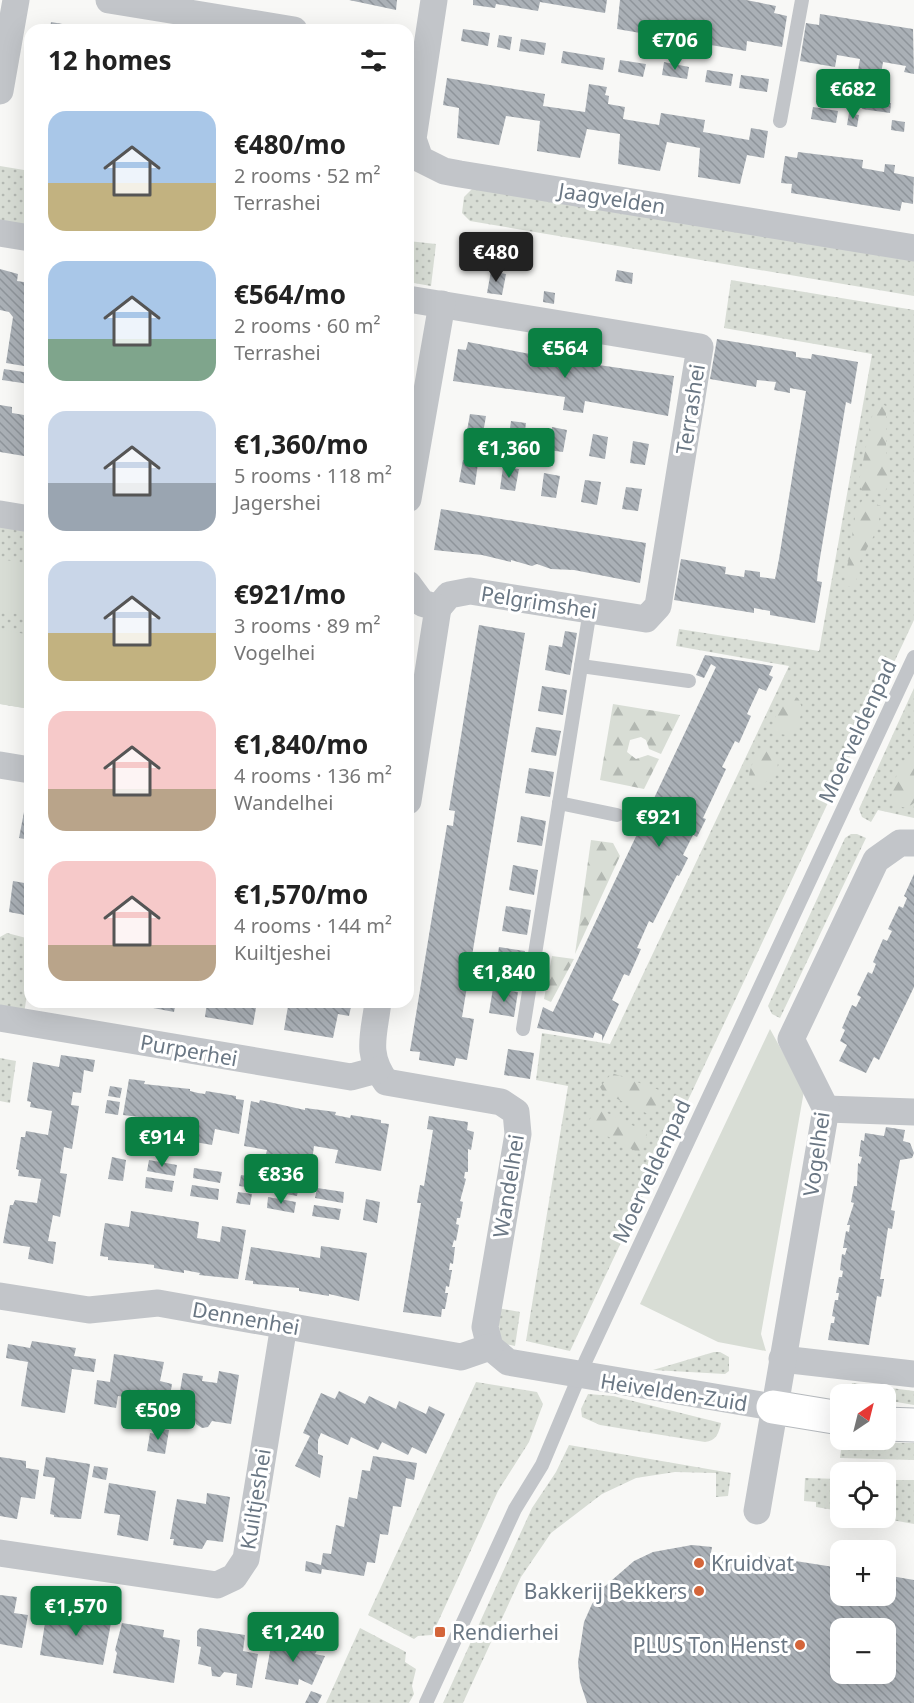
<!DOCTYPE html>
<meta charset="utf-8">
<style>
body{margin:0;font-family:"Noto Sans",sans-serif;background:#f2f2f2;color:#222;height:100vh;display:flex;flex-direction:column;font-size:22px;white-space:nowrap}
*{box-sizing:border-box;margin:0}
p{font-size:20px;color:#767676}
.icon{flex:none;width:33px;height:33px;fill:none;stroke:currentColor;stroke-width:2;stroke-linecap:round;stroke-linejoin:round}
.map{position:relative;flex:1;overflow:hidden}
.panel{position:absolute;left:24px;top:24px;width:390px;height:984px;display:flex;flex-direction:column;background:#fff;border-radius:18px;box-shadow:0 6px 24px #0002}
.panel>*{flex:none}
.needle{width:39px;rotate:35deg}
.fabs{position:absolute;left:830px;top:1384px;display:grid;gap:12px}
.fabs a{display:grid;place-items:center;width:66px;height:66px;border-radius:12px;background:#fff;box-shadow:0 6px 24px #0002;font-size:30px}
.price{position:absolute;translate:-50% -51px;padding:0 14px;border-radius:6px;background:#0b8043;color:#fff;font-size:20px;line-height:39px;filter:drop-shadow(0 2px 3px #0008)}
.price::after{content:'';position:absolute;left:50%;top:36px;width:18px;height:14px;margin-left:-9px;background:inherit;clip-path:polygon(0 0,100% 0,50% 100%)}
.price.selected{background:#222;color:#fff}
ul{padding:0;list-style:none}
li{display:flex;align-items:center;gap:18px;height:150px;padding:0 24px}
li span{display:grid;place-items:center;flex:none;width:168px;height:120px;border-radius:18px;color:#555}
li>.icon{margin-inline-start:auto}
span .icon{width:72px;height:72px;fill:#fffc;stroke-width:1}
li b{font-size:26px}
h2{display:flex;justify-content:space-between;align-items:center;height:72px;padding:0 24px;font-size:26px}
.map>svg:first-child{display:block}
</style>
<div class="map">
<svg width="914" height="1703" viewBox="0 0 914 1703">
<defs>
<pattern id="grass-dots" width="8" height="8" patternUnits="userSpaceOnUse" patternTransform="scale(1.5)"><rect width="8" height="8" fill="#d8ddd5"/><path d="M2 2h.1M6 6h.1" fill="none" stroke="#b3b8b2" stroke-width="1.8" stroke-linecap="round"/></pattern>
<pattern id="forest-firs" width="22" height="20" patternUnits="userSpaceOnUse" patternTransform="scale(1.5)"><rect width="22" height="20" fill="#d8ddd5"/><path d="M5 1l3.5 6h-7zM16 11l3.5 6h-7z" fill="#b3b8b2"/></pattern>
<pattern id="building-back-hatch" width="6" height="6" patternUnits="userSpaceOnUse" patternTransform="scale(1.5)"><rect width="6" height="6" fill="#aab0b6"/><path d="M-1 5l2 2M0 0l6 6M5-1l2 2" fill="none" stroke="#8e949a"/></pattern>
</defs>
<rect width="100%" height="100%" fill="#f8f8f6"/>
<g fill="url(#grass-dots)">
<path d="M0,166L30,171V226L0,222Z"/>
<path d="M474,187L914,261V296L470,221L462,213L464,197Z"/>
<path d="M408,241L436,244L431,286L408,282Z"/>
<path d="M731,280L914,310V620L570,1351L526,1341L568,1086L536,1080L542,1033L610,1044L789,666L676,646L679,629L819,651L872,354L724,328Z"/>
<path d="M0,521L30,526V709L0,704Z"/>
<path d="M914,688V818L878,810L871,822L862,817L859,809Z"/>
<path d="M851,834H857L866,838L780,1018L772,1014L768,1006L845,838Z"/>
<path d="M7,933L30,939V974L24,1014L0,1009V937Z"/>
<path d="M0,1058L16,1061L10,1103L0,1101Z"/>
<path d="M498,1308L520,1312L515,1346L505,1344L500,1338Z"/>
<path d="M714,1352H720L729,1357V1371L725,1374L653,1370Z"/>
<path d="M476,1382L537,1392L543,1404L529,1442L498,1491L432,1635L418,1636L414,1639L368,1615Z"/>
<path d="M852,1383L914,1391V1405L885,1400V1395L850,1394Z"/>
<path d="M588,1394L613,1396L721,1423C719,1433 716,1441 705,1442L600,1425L582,1417L581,1409Z"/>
<path d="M842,1442L914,1443V1460L840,1458Z"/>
<path d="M569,1445L731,1473L728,1496L716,1497V1473L675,1472L636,1478L602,1494L551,1533L521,1577L463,1703H443L532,1508L556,1472Z"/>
<path d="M805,1478L840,1479V1511L816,1507V1502L804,1501Z"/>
<path d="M885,1480H914V1524L881,1518H885Z"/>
<path d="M360,1628L406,1652L405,1662L416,1669L412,1686L414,1694L409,1703H326Z"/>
</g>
<g fill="url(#forest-firs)">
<path d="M882,404L886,406V453L890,470L885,494L862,491L859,481L874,407Z"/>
<path d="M863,499L881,506L878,528L859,563L856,582L853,587L846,586L845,581L856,511Z"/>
<path d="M791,696L798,698C806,711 799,725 788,735L779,734L773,728C774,717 781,701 791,696Z"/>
<path d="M613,704L680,715L661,754L649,749L646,740L641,737L630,740L627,752L636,759L648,755L659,759L644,789L600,780Z"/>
<path d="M766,748C789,754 775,782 758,786L749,777C749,768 757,751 766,748Z"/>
<path d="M914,751V803L907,808L897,806L891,800C892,785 900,759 914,751Z"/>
<path d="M591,840L613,843L620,856L575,954Z"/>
<path d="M552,956L574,959L551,1002L544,999Z"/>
<path d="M612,1073L659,1090L661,1099L652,1116L603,1092L600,1087Z"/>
<path d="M597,1108L646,1132L647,1137L640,1151L637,1152C629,1147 590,1128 588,1125L593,1110Z"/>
</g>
<g fill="#d8ddd5">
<path d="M0,559L30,564V616L0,611Z"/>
<path d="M0,629L30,635V709L0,704Z"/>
<path d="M770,1029L804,1091L761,1334L766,1351L718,1342L640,1304Z"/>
</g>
<g fill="url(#building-back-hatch)" fill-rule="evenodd">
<path d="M349,0H397L396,10Z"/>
<path d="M473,0H607L605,13L540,2L538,11L496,4L495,8L473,5Z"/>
<path d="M620,0H746L776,6L774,13L787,16L782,47L747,41L746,51L617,29Z"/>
<path d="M820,14L913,29L914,74L904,72L906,66L883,62L881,74L858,70L860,59L837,55L835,67L800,61L806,23L819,25Z"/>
<path d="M51,22L91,29V30H50Z"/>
<path d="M463,29L490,33L488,46L461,41Z"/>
<path d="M499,35L512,37L510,50L497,47Z"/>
<path d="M521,39L546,43L544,55L519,51Z"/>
<path d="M563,51L605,58L603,70L561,63Z"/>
<path d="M620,60L646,64L643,77L618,72Z"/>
<path d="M664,62L689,67L687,79L662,75Z"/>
<path d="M707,70L733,74L731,86L705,82Z"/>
<path d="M741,75L769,79L767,92L739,88Z"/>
<path d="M447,78L545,94L543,106L585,112L589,84L607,87L605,95L609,96L608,104L625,107L623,119L659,125L661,113L705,120L703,132L749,140L751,128L768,131L764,158L747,155L740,184L698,177L700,148L667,142L660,171L618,164L620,134L587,129L580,158L537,151L540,121L506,116L499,145L457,138L459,108L443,105Z"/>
<path d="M818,89L843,93L841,105L816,102Z"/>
<path d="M863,99L891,103L890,113L862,109Z"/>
<path d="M813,107L838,111L836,123L811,119Z"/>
<path d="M849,113L859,115L857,127L847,125Z"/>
<path d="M892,120L905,122L904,132L891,130Z"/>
<path d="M798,152L863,160L862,168L884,172L885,164L895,165L894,173L914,177L913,204L902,202L900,211L791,193L792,184L781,183L785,156L797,158Z"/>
<path d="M0,269L18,274L17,281L30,283V367L6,363L13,317L9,312L0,310Z"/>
<path d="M617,270L633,273L632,284L615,281Z"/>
<path d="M491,271L506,274L502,295L487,293Z"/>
<path d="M544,291L555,293L554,304L543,302Z"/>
<path d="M717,339L796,352V357L811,359L812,354L858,362L851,404L846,402L818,570L817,581L822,582L815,623L770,615V611L754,608V613L674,600L681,559L726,567L725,574L744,577L745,570L760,572V577L775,579L779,559L806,391L790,388V393L774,390L776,382L757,380L756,387L710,379Z"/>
<path d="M468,342L556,359L557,356L570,361H585V363L674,376L668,416L585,401L583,413L563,410L565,397L453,381L458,349L466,350Z"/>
<path d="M4,369L30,373L29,384L2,380Z"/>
<path d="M0,405L12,407V413L30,416V457L0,452Z"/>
<path d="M470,414L486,416L482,439L466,436Z"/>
<path d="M511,421L526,423L523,445L508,443Z"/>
<path d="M552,427L567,430L563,452L548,450Z"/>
<path d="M593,434L608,437L605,459L589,456Z"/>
<path d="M633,441L649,444L645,465L630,463Z"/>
<path d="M463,460L478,463L475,485L459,482Z"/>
<path d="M503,467L519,469L515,491L500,489Z"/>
<path d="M544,473L560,476L556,498L541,496Z"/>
<path d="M585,480L601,482L597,505L581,502Z"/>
<path d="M626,487L642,489L638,511L622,509Z"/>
<path d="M441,509L646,543L640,583L574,570L551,569L537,564L532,566L511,560V562L482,555L434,550Z"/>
<path d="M479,625L525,633L462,1017L474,1019L467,1060L456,1058L454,1066L419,1060L420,1052L410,1051L447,825L453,826L454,818L455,811L449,810Z"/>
<path d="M565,631L577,633L570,675L545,670L549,645L562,647Z"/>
<path d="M705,655L773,666L769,675L773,677L766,691L759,688L747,714L751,716L739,743L735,741L722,767L726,769L703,818L706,819L697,837L693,835L683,855L688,858L679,876L677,875L653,923L649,921L637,948L641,949L629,976L624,974L612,1000L619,1004L602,1041V1035L595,1032L593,1038L537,1028L543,1007L553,1012L716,667L711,664L704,678L696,675Z"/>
<path d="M542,686L567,690L563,715L538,711Z"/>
<path d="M536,727L561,731L556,756L531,752Z"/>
<path d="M529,768L554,772L550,797L525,793Z"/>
<path d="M24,812L30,813V840L19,838Z"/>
<path d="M521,816L546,821L542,846L517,842Z"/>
<path d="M513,865L538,870L534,895L509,890Z"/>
<path d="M914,874V987L879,1060L874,1057L866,1073L839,1061L847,1045L840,1041L845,1030L842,1028L852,1005L856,1007L861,997L857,995L868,972L872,974L876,964L873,962L883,939L887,941L892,931L888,929L899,906L903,908L907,898L904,896Z"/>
<path d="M13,881L30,884V916L9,912Z"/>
<path d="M506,906L531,910L527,935L502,931Z"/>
<path d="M499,947L525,951L520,976L495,972Z"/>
<path d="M493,988L518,992L514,1017L489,1013Z"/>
<path d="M122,1002H176L174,1012Z"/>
<path d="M207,1002H257L253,1025L205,1017Z"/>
<path d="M272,1002H352L349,1016L338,1014L333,1038L284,1030L288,1006Z"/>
<path d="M508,1049L534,1053L530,1079L504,1075Z"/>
<path d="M61,1055L95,1060L93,1072L84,1070L81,1093L73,1092L71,1105L79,1106L72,1149L64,1147L60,1173L67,1174L60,1217L53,1215L48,1241L56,1242L53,1264L28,1259L30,1247L3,1243L10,1205H13L15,1200L37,1203L41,1179L18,1176L19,1170L16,1169L21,1137H25L26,1131L48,1135L52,1111L30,1107L31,1102L27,1101L33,1062L59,1067Z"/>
<path d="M129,1079L145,1081L144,1084L190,1089V1091L198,1093L205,1094L206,1091L236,1096V1099L244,1100L239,1134L215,1129L212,1145L144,1133L147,1118L123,1115Z"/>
<path d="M110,1086L122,1088L120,1098L108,1096Z"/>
<path d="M107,1100L120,1102L118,1115L105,1113Z"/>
<path d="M260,1100L305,1110V1108L336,1112L335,1115L350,1118L351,1115L381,1120V1123L389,1124L381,1171L335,1163L338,1150L314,1146L312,1161L266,1154L267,1150L244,1146L251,1101L259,1103Z"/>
<path d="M429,1116L468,1122L467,1130L474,1132L471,1150L468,1149V1172H465L464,1178L466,1179L460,1201L463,1202L460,1218H457L456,1224L459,1225L456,1241L454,1240L452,1247H455L453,1264L450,1263L449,1270H452L449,1287L446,1286L445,1293H448L445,1309H442L441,1317L403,1312L421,1203H417L420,1185L424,1186L433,1130L427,1129Z"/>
<path d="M886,1127L905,1130L903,1141L910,1143L914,1153L912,1158L900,1160L891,1210L895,1211L892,1229L888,1228L880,1279H884L881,1297L877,1296L869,1345L828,1340L831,1323H834L835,1317L832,1316L835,1300H838L839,1293H836L839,1277H842L843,1271L840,1270L842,1254L845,1255L847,1248H843L846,1231L849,1232L850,1225H847L854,1203L851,1202L854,1186H857L858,1163L860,1164L862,1157L859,1156L861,1140L864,1141L865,1133L884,1136Z"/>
<path d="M112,1157L126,1160L123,1181L108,1179Z"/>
<path d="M149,1160L177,1165L175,1176L147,1171Z"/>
<path d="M194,1168L222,1172L220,1183L193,1178Z"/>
<path d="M241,1175L255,1177L253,1188L239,1186Z"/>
<path d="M146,1177L174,1181L172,1192L145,1188Z"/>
<path d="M271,1180L299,1185L297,1196L269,1191Z"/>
<path d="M192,1185L219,1189L218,1200L190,1196Z"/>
<path d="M317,1188L344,1192L343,1203L315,1198Z"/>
<path d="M238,1192L252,1194L250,1205L236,1203Z"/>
<path d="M268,1197L296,1202L294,1213L267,1208Z"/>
<path d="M366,1199L380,1202L377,1223L363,1220Z"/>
<path d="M314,1205L341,1209L339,1220L312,1216Z"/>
<path d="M131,1211L199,1222L197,1238L220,1242L222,1226L246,1230L238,1279L199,1275L200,1273L184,1270V1273L154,1268V1265L146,1264L108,1260V1257L100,1256L105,1223L129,1227Z"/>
<path d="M321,1246L367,1253L359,1301L329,1294V1296L299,1291V1288L253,1284V1281L245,1280L251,1247L320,1258Z"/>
<path d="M32,1341L76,1348L74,1356L96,1359L94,1372L72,1369L65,1413L21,1406L28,1362L6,1358L8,1344L30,1348Z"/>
<path d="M114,1354L164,1362L160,1381L172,1384L166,1419L153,1417L156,1402L118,1396L116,1408L94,1404L97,1380L110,1382Z"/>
<path d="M219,1371L239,1375L231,1424L212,1421L208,1427L202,1428L196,1424L194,1418L176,1415L183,1373L203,1376L202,1381L217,1383Z"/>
<path d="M339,1391L365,1404L369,1396L396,1409L399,1401L426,1414L429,1406L445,1414L426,1454L412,1447L408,1455L382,1442L378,1450L351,1437L348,1445L321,1433L318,1440V1454L323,1456L320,1478L295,1466L310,1436L303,1433L321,1393L335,1399Z"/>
<path d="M157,1428L169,1430L165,1454L147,1451L150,1433L156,1434Z"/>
<path d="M373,1456L417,1463L414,1480L406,1478L401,1507L393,1506L388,1535L380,1534L375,1563L367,1562L364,1576L322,1569L321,1574L305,1571L306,1561L321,1565L323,1553L331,1554L336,1525L344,1527L349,1497L357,1499L362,1470L370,1471Z"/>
<path d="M0,1457L26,1461V1468L39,1470L35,1499L21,1497L17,1519L0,1516Z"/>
<path d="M46,1457L90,1464L81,1519L54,1517V1515L50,1514L55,1478L43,1476Z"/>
<path d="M94,1466L108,1468L106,1480L92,1477Z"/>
<path d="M109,1483L156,1491L148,1541L117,1535L120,1515L104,1513Z"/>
<path d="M207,1493L230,1497L223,1542L207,1540L202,1549L173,1545L174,1539H170L177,1499L206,1504Z"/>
<path d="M692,1545L712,1547L710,1558L756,1565L758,1555L840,1568V1596H885V1575L914,1580V1703H587L580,1682L578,1662L584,1622L592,1604L604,1587L634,1561L653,1552ZM840,1629H885V1674H840Z"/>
<path d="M0,1595L17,1597L14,1613L28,1615L22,1648L0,1644Z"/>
<path d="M70,1606L96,1610L95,1620L111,1623L103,1665L40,1655L45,1623L52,1624L54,1611L68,1613Z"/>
<path d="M122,1623L164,1630L163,1637L180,1640L174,1683L113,1673L117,1653L115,1650Z"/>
<path d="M200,1628L245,1635L243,1651L258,1654L252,1688L236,1685L237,1674L224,1672L220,1677L212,1676L211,1667L198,1664L201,1647L197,1646V1631Z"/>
<path d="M273,1635L281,1639V1645L287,1646L288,1642L319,1647L315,1654L325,1656L312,1685L299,1679L298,1685L265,1679Z"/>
<path d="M311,1691L322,1695L318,1703H305Z"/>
</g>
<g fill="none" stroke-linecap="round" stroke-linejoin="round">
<g stroke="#b5b9bd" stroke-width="35">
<g id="secondary">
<path d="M773,1407L840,1418"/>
<path d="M885,1424L914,1425"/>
</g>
</g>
<g stroke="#c2c5c9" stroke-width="14">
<path d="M780,121L802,0"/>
<path d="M581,666L689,681"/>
<path d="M559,803L617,815"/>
<path d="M523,1029L590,610"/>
<path d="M426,1703L515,1509L542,1465L586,1360L914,657"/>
</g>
<g stroke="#c2c5c9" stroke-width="27">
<path d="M109,0L294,30"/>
<path d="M434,0L413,139L420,159L444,171L460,174L914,248"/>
<path d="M0,91L16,0"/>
<path d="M0,233L30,238"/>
<path d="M408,299L700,347L658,606L646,619L470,591L449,595L438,608"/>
<path d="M408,499L442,304"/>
<path d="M0,514L30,519"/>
<path d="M408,584L422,603L438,608L408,801"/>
<path d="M0,765L30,770"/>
<path d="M378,1002C374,1035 365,1054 386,1082L501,1102L516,1112L518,1134L485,1327L490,1347L508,1362L773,1407"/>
<path d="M0,1018L351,1077L377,1070"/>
<path d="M826,1109L914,1112"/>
<path d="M0,1296L89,1310L158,1303L461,1357L490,1347"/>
<path d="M782,1359L914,1374"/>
<path d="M757,1511L826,1109L791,1039L876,860L900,843H914"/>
<path d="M0,1553L217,1585L234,1577L246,1559L284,1325"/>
</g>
<use href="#secondary" stroke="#fff" stroke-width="33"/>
</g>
<g fill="#d4653a" stroke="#fff" stroke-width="2">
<circle cx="699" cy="1563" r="6"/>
<circle cx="699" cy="1591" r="6"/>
<rect x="434" y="1626" width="12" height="12" rx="3"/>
<circle cx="800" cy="1645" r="6"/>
</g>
<g text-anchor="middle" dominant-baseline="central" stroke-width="6" stroke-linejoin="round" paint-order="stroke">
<g font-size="21" fill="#6a7784" stroke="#fff">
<text transform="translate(612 198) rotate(9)">Jaagvelden</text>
<text transform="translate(690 409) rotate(-81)">Terrashei</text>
<text transform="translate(539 602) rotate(9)">Pelgrimshei</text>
<text transform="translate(857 731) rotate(-65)">Moerveldenpad</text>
<text transform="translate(189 1050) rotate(10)">Purperhei</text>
<text transform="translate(816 1154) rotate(-82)">Vogelhei</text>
<text transform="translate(651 1171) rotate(-65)">Moerveldenpad</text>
<text transform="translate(508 1186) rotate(-81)">Wandelhei</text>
<text transform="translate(246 1318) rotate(10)">Dennenhei</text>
<text transform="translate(674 1392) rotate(9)">Heivelden-Zuid</text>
<text transform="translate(255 1499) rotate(-81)">Kuiltjeshei</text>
</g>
<g font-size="21" fill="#6a7784" stroke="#fff" text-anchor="start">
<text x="711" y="1563">Kruidvat</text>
<text x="687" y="1591" text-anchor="end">Bakkerij Bekkers</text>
<text x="452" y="1632">Rendierhei</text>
<text x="788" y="1645" text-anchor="end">PLUS Ton Henst</text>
</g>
</g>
</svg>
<div class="fabs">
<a><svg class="needle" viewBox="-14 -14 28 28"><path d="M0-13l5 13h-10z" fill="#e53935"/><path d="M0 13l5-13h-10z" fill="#767676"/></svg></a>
<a><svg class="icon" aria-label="locate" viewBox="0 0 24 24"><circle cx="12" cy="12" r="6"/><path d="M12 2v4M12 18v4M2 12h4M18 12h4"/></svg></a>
<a>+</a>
<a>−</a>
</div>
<b class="price" style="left:675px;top:71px">€706</b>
<b class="price" style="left:853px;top:120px">€682</b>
<b class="price selected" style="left:496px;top:283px">€480</b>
<b class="price" style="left:565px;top:379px">€564</b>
<b class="price" style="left:509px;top:479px">€1,360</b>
<b class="price" style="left:659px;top:848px">€921</b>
<b class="price" style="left:504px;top:1003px">€1,840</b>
<b class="price" style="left:162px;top:1168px">€914</b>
<b class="price" style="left:281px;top:1205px">€836</b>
<b class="price" style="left:158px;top:1441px">€509</b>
<b class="price" style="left:76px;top:1637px">€1,570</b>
<b class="price" style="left:293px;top:1663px">€1,240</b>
<section class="panel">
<h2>12 homes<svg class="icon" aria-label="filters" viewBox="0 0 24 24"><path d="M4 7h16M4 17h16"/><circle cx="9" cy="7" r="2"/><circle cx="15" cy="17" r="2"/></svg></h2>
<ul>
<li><span style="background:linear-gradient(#a9c7e8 60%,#c2b280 0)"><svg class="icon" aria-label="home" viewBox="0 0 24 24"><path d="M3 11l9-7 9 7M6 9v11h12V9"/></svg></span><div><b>€480/mo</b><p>2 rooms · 52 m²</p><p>Terrashei</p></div></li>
<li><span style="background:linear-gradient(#a9c7e8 65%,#7fa58c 0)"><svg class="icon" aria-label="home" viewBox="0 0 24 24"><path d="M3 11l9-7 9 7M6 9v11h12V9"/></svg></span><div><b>€564/mo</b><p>2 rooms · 60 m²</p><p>Terrashei</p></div></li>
<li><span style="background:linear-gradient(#c9d6e8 60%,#9aa5b1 0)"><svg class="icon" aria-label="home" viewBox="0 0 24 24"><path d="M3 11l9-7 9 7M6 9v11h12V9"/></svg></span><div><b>€1,360/mo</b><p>5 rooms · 118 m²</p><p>Jagershei</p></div></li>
<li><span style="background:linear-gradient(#c9d6e8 60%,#c2b280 0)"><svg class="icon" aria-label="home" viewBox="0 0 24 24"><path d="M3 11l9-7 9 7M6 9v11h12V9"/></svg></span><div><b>€921/mo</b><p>3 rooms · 89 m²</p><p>Vogelhei</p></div></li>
<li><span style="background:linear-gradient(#f6c9c9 65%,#b9a48a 0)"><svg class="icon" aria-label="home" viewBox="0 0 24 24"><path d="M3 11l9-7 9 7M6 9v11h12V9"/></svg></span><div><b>€1,840/mo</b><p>4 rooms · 136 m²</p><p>Wandelhei</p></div></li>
<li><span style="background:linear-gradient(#f6c9c9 70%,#b9a48a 0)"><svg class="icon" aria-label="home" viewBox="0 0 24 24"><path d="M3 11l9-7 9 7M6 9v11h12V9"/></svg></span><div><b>€1,570/mo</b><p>4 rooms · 144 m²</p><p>Kuiltjeshei</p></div></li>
</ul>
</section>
</div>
